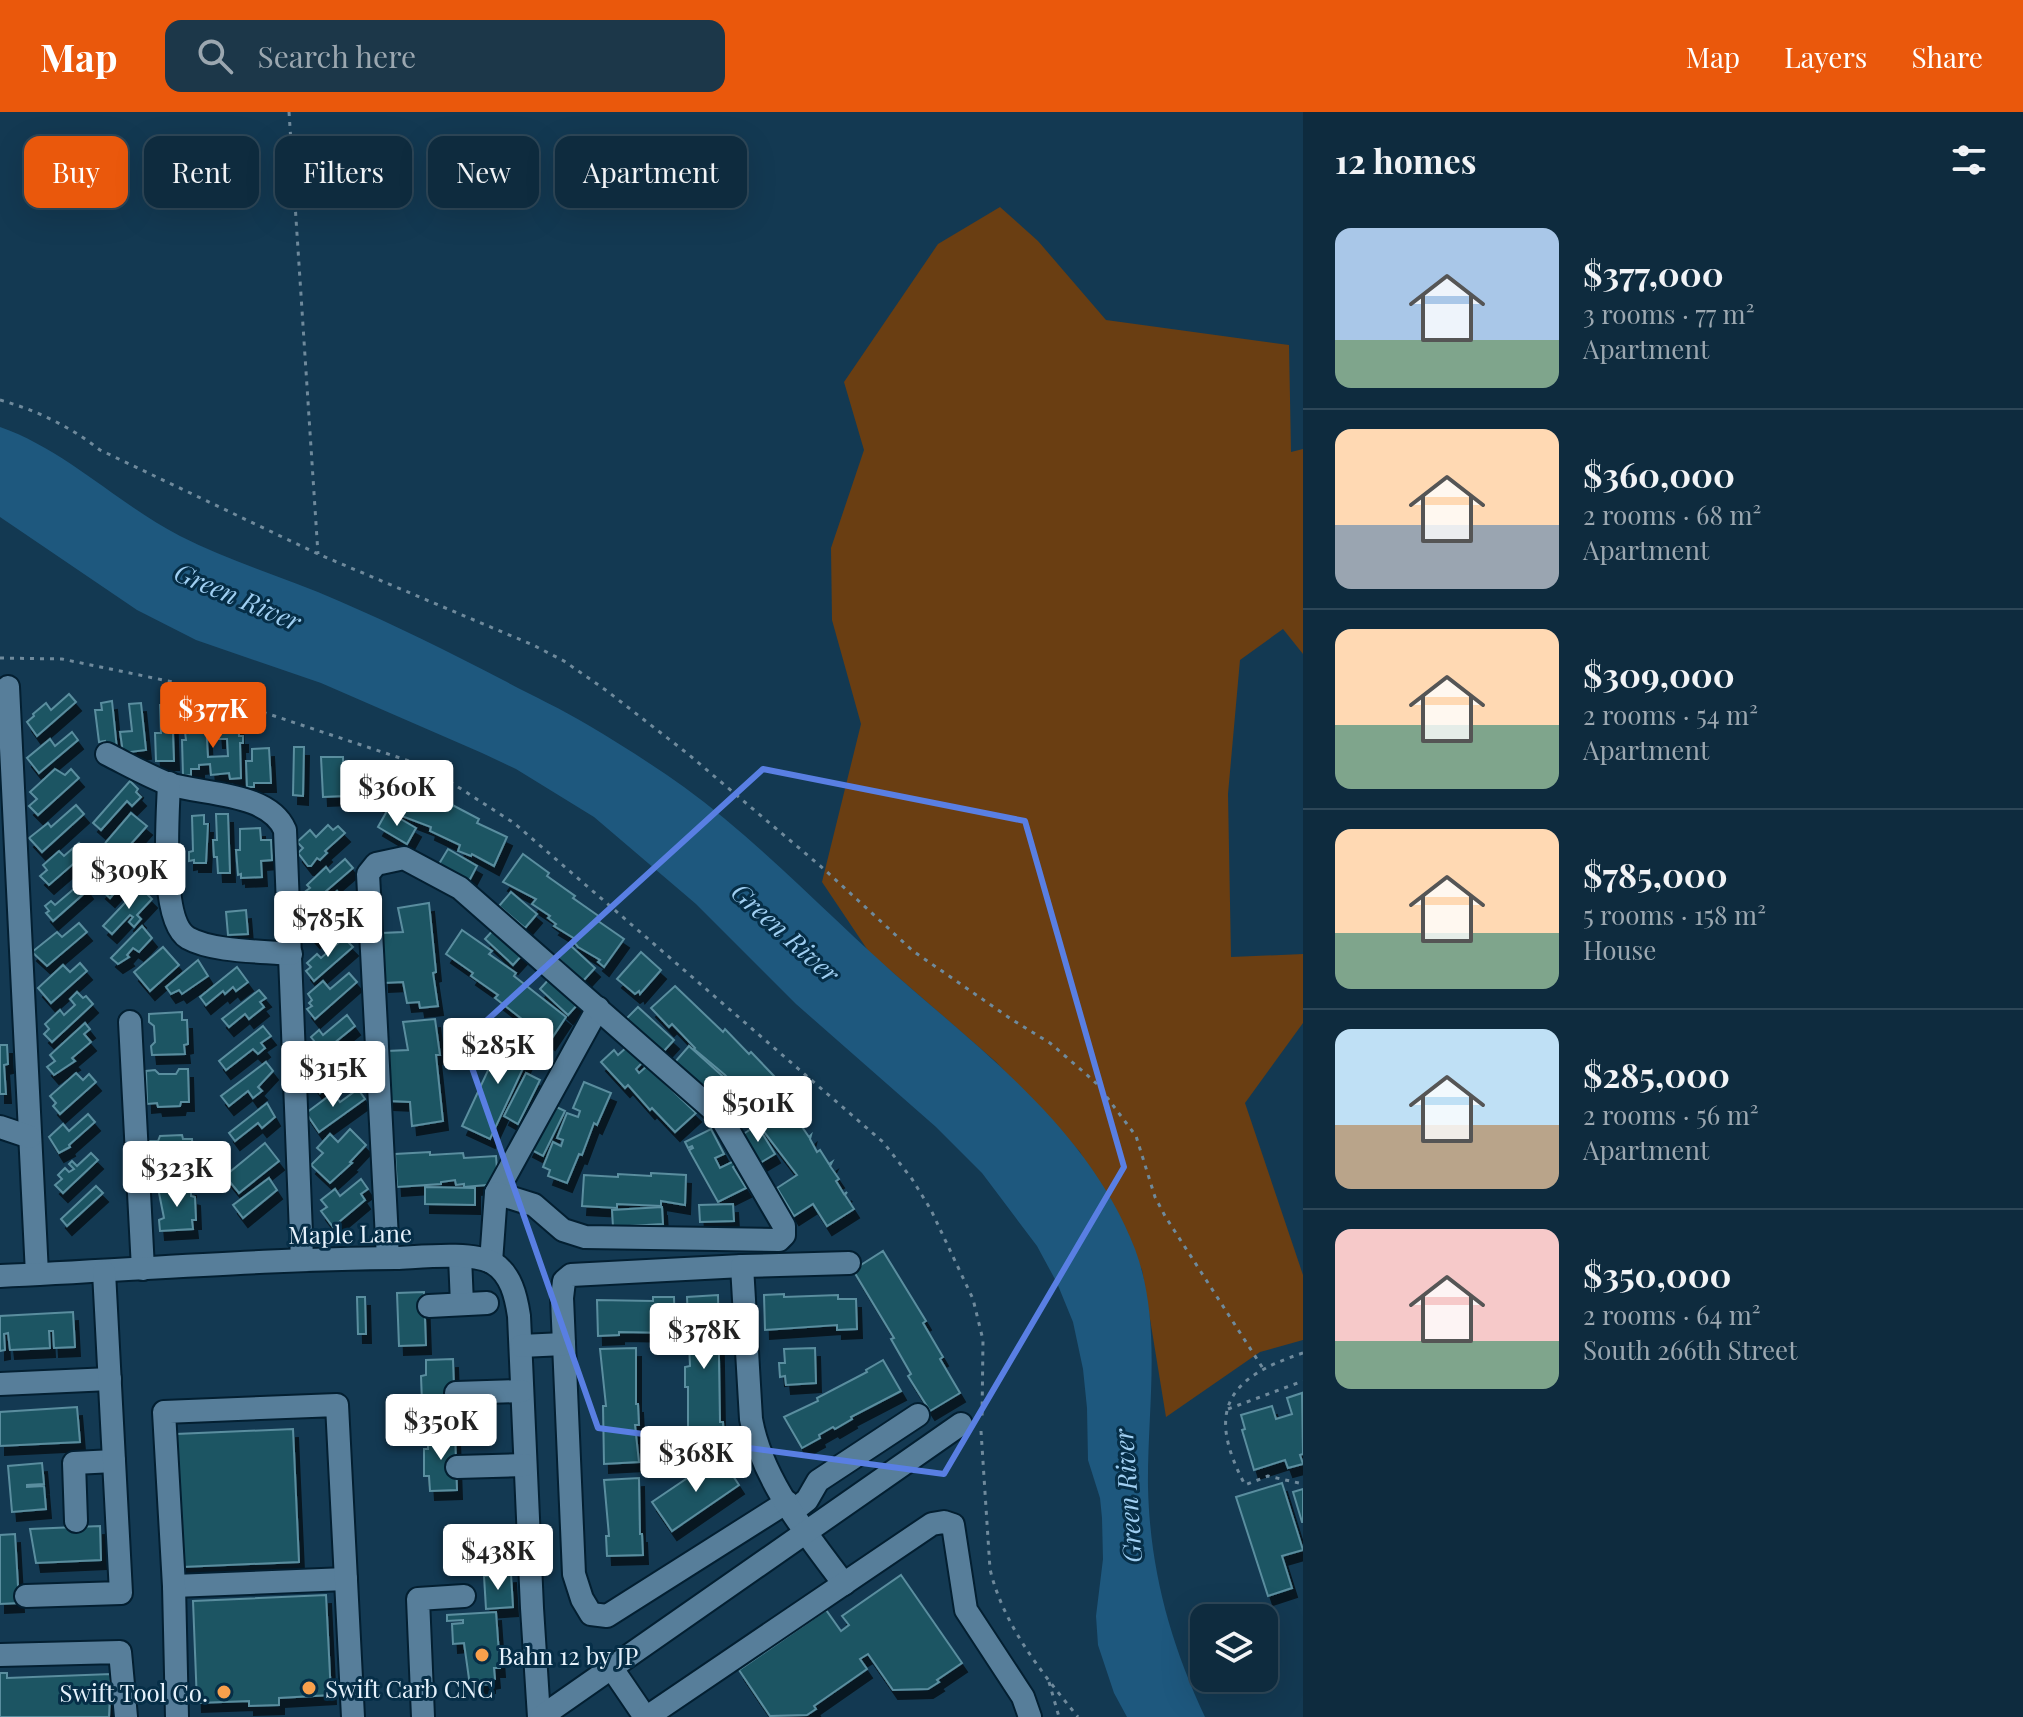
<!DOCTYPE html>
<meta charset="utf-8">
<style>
body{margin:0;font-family:"Playfair Display",serif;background:#1c3749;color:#f1f3f6;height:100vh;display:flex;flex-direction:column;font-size:30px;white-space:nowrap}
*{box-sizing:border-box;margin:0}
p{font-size:26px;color:#9ba7b0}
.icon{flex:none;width:44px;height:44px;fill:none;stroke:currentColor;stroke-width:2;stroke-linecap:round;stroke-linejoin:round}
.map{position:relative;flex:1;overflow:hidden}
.sheet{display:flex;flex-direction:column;background:#0e2b3e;width:720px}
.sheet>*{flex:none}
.hud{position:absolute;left:24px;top:24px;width:760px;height:72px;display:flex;gap:16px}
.fabs{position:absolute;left:1190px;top:1492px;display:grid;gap:16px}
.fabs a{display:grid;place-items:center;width:88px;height:88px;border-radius:16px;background:#0e2b3e;box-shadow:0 8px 32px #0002,0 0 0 2px #2e4758;font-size:40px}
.price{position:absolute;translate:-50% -68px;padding:0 18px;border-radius:8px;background:#fff;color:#222;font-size:26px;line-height:52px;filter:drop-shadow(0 2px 4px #0008)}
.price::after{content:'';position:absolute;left:50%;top:48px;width:24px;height:18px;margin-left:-12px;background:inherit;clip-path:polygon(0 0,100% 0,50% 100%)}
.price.on{background:#ea580c;color:#fff}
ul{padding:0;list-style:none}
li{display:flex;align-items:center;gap:24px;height:200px;padding:0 32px}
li+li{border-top:2px solid #2e4758}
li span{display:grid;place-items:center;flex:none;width:224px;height:160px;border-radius:16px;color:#555}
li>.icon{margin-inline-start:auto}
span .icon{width:96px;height:96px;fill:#fffc;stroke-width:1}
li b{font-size:34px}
h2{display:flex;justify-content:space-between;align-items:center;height:96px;padding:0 32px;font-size:34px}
.pill{padding:0 28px;border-radius:16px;background:#0e2b3e;box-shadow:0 8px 32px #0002,0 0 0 2px #2e4758;font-size:28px;line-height:72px}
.pill.on{background:#ea580c;color:#fff}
header{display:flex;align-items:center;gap:48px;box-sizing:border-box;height:112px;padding:0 40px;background:#ea580c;color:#fff}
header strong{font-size:38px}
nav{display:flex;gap:44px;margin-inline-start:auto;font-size:28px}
.search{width:560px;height:72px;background:#1c3749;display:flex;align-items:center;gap:20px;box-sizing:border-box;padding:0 28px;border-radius:16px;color:#9ba7b0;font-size:30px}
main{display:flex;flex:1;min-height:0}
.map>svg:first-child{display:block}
</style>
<header>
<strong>Map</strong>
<div class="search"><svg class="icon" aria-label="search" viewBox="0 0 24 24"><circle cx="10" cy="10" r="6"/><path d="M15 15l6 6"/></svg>Search here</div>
<nav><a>Map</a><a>Layers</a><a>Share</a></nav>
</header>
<main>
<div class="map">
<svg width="1303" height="1605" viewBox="0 0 1303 1605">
<defs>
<filter id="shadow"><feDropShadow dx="5" dy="9" stdDeviation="0" flood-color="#0009"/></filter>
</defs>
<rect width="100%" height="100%" fill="#133952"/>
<path fill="#6a3e12" d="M1000,95L1038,129L1106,208L1289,233L1291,340L1303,337V542L1283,517L1240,548L1228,682L1231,845L1303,842V911L1245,991L1303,1163V1228L1260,1240L1166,1305L1142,1158L1080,1040L996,950L869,840L822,770L861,612L832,508L831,436L864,338L844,270L938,132Z"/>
<path fill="#1e587e" d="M0,315C66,338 118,392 180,424C231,450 286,466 339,489C395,513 449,540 503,568C531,583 560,596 588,613C620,632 653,653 684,675C766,735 836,812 913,878C999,952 1093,1028 1135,1137C1163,1212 1147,1297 1148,1375C1150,1458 1170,1530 1205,1605H1127L1114,1581L1098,1533L1096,1504L1103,1447L1102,1406L1100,1386L1088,1348L1087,1296L1083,1257L1073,1210L1057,1171L1037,1134L982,1061L936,1015L796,892L696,792L594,705L516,657L482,641L321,571L196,528L137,498L0,405Z"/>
<g fill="#1f5464" stroke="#5a8e9f" stroke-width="2" filter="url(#shadow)">
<path d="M69,582L76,590L37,624L27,610L34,604L33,602L46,591L51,598Z"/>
<path d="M112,589L117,637L107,638L105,629L99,630L95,598H102L101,591Z"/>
<path d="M141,591L146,638L123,641L120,620L132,619L129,592Z"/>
<path d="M160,593H172L174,649H156L155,621H161Z"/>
<path d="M227,608H238L239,624H243V631H240L241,666L230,667L229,661L211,663L210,652L199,653V657H191V663L183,664L182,628H186L185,620L189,621V612L206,611L208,645L228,644L227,627H218L217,614L227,613Z"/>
<path d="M72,620L78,628L39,661L27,646L50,627L55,634Z"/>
<path d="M294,635H304L303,684L293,683Z"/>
<path d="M269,636L271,671H254V675H247L246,649H252V637Z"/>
<path d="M321,645H343L344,684L323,685Z"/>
<path d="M55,657L65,663L71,657L79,666L38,703L29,694L37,687L30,680Z"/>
<path d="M390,659L421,673L420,676L479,707L477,711L507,725L494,754L472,742L471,744L458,739L460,733L430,719L431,715L399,703L401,699L377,690Z"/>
<path d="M130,669L138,677L136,680L141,685L132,694L127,689L101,718L93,711Z"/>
<path d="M76,693L84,702L42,740L29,726L48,711L51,715Z"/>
<path d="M387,699L416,716L407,732L378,715Z"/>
<path d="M131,701L147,714L121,743L112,735L107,741L102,737L106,730Z"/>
<path d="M216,702H228L230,761H218L217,745H214L213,728H217Z"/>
<path d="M204,703V712H208L206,751H194V748L189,749V740L193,739L192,704Z"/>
<path d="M328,713L333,718L338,714L345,721L325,739L327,741L320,748L317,746L311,754H308L298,741L303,736L297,730L310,718L316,725Z"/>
<path d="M260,716L261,728H271L272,748L261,749L262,765L241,766V762L238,763L236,738H240V717Z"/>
<path d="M79,731L87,740L49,773L40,764L47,758L43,753L59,739L64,744Z"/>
<path d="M139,736L148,745L141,752L145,756L133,768L129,765L110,786L101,778Z"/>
<path d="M448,737L477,754L469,769L439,752Z"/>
<path d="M523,742L549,761L547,764L575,784L573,786L600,805L598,809L624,827L604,855L598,850L600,848L578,835L573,829L575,827L554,814L556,812L548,806L550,804L532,792L536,787L503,770Z"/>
<path d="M345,747L353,756L311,792L302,782L310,776L307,773L326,755L330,760Z"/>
<path d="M82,770L88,778L53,809L46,801L49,799L45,794L51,789L55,793Z"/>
<path d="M140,775L152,787L137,803L141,807L134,815L129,810L133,805L130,803L112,822L103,814Z"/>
<path d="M337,779L352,796L315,827L300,810Z"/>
<path d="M511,780L537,802L525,816L499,794Z"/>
<path d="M429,791L436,860L433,861L438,894L420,896L419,890L407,891L403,870L384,871L382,821L403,820L398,796Z"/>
<path d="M246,798L248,822L228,823L226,800Z"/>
<path d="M79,811L87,820L47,854L32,840L57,820L62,825Z"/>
<path d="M142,814L152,826L139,840L133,836L127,843L129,845L118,852L111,846Z"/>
<path d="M496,815L524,841L513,853L485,827Z"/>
<path d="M462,818L492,839L489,842L516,861L514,864L566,905L550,929L495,886L498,883L471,864L473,861L446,842Z"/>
<path d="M344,826L353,835L314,869L306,859L311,855L307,851L317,842L321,846Z"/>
<path d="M570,833L595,856L583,869L558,846Z"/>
<path d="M163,835L179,853L150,879L134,860Z"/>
<path d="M641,840L661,858L640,882L639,879L635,882L617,867Z"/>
<path d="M198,848L208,864L182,882L179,878L171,882L166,875Z"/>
<path d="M80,851L87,859L51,891L38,876L63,853L70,860Z"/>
<path d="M237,855L248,870L236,879L233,875L225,882L223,879L206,893L200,885Z"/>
<path d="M349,861L357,870L315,907L307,897L312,894L309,891L312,888L308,882L323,869L330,877Z"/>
<path d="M551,865L579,891L568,903L540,877Z"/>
<path d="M675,874L723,920L725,917L749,942L751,940L774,964L749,988L725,963L694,937L695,936L672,912L669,915L651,896Z"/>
<path d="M259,878L266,886L260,890L264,895L249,907L245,902L229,915L222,907Z"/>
<path d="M77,880L83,886L86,884L93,892L52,930L44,922L49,917L45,912L60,898L64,903L75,893L70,887Z"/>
<path d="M638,895L674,928L663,940L626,907Z"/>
<path d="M182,900V908H187L188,932L184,933L185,942L152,943L151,934L155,930L154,914L149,910V902Z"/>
<path d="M347,903L355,914L317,945L309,935L315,930L311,925L319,918L323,923Z"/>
<path d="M435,907L440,943H436L443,1009L412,1014L410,990L389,989L387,939L408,938L403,910Z"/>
<path d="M85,911L90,917L84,922L91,930L72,946L75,949L54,963L47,955L55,949L50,943Z"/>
<path d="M263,914L271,924L261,931L265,936L258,942L253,937L226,958L219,949Z"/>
<path d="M505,922L533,935L490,1027L462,1014Z"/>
<path d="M0,933H7L8,952L4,953L6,982H0Z"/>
<path d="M689,934L738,978L723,994L675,950Z"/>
<path d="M627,935L642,951L636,957L639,961L647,954L696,1001L675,1020L652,996L650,998L628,973L625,976L601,950L614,938L618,943Z"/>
<path d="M352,941L359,949L339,968L337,966L320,981L306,962L316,953L325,963Z"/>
<path d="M266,950L273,959L258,975L262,979L253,986L248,979L229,994L221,984Z"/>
<path d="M179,957H188L189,990H181L180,994L158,995L157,991L147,992L146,959L155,958L159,962H176Z"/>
<path d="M76,961L83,968L89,962L96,970L60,1002L53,994L56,991L50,984Z"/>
<path d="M526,961L540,968L518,1012L504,1004Z"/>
<path d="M584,970L611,981L597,1013L594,1011L582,1043L579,1042L567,1071L548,1064L550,1058L543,1055L553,1030L561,1034L563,1028L557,1026L567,1001L578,1005L580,999L573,996Z"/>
<path d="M358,977L365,987L319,1020L306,1001L333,981L340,990Z"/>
<path d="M779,985L797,1014L800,1012L809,1025L811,1023L810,1027L817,1040L820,1038L829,1052L832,1050L830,1054L839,1067L836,1069L844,1082L847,1080L845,1083L854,1097L827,1114L813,1092L794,1104L777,1076L797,1063L752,1004Z"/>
<path d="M267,991L275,1005L262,1016L258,1011L235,1029L229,1021Z"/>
<path d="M550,992L565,999L543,1044L528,1036Z"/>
<path d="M88,1002L95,1010L69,1033L70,1035L59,1041L49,1025L63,1012L69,1019Z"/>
<path d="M757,1013L775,1042L760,1051L742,1023Z"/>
<path d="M350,1017L366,1033L350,1050L352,1051L330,1071L311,1053L323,1041L317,1036L330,1022L338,1030Z"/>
<path d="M711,1017L724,1042L715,1046L720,1056L734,1049L736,1053L733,1055L746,1076L718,1090L689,1038L693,1036L692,1034L688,1036L685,1030Z"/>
<path d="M182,1023L183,1027H192L194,1060L183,1061L180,1056L164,1057L163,1062H151L150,1029H158L160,1024Z"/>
<path d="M265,1031L279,1049L239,1081L225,1064Z"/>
<path d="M430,1040V1043L463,1041L464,1046L496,1044L498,1072L464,1075V1072L456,1073L455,1068L441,1070V1072L397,1075L395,1042Z"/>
<path d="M91,1041L98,1048L63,1081L55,1073L62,1067L58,1063L65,1056L69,1060L74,1057L69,1052L72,1049L77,1054Z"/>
<path d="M651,1061L686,1063L685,1093L661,1089V1094L617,1092V1096L582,1094L584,1063L618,1065V1062L651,1064Z"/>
<path d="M269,1066L277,1078L243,1106L233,1093Z"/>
<path d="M361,1067L368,1077L361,1082L365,1088L333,1115L321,1099L327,1095L321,1088L335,1077L340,1084Z"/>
<path d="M96,1074L103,1081L67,1114L61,1107Z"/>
<path d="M191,1075V1084L195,1085L196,1108H192L193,1117L160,1119L159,1108L164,1106L158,1076Z"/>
<path d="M425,1075L475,1076V1093L425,1092Z"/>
<path d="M733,1092L734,1109L700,1110L699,1093Z"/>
<path d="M662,1095L663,1112L613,1115L612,1098Z"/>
<path d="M883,1139L926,1209L923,1211L943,1245L940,1247L960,1281L930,1299L908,1264L911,1262L891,1227L894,1226L853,1158Z"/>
<path d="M424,1180L426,1233L399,1234L397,1181Z"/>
<path d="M784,1182V1185L838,1183V1187H856L857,1217L837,1218V1213L765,1218L764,1183Z"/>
<path d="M718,1183L720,1310H723L724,1330L688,1332V1275H685V1255L690,1254L687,1185Z"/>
<path d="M357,1185H365L366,1222H358Z"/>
<path d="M653,1185H674L675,1221L619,1220V1223L598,1224L597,1188L653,1189Z"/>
<path d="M73,1200L75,1235L54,1236L53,1219H49L50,1236L10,1238L8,1221L4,1222L5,1238L0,1239V1204Z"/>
<path d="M636,1236V1292H638L639,1313H635L639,1350L604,1352L603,1294H606L600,1237Z"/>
<path d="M815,1236L816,1271L786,1273L785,1264L780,1265L779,1251H785L784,1237Z"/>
<path d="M453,1247L455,1304L427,1305V1290H422L421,1264L426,1263V1248Z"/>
<path d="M883,1248L901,1279L851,1305L852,1307L835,1317L833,1315L819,1323L820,1326L802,1336L784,1305L818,1289L817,1286L867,1260L866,1258Z"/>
<path d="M1302,1281L1303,1342L1300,1343L1303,1352L1288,1356L1285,1348L1254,1358L1242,1318L1245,1317L1241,1303L1272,1294L1276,1307L1292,1302L1287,1286Z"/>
<path d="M77,1295L80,1330L0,1334V1300Z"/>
<path d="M293,1317L299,1450L182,1455L176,1322Z"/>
<path d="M455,1321L457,1378L430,1379L429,1364H424V1337H428V1322Z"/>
<path d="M720,1344L739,1373L672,1419L652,1390Z"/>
<path d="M42,1351L44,1372L27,1373V1375L44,1374L46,1397L12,1400L8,1354Z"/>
<path d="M639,1366L640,1422H642L643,1443L607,1444L606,1424H609L604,1368Z"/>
<path d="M1282,1371L1303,1438L1282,1444L1292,1476L1268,1484L1236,1385Z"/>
<path d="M1303,1377V1410H1302L1293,1380Z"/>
<path d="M100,1414L101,1448L36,1451L30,1417Z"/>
<path d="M15,1422L19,1491L0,1492V1423Z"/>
<path d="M511,1462L513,1495L486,1497L484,1464Z"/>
<path d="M901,1463L962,1551L937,1568L939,1570L928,1577L893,1578L868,1542L860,1547L867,1557L814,1594L816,1597L807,1603L770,1604L739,1558L826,1498L841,1519L849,1513L842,1504Z"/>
<path d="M326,1483L331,1583L279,1586V1593L249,1594V1589L197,1591L193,1489Z"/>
<path d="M496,1500L500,1556H494L495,1567L490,1568V1572L470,1574L464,1531L453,1532L452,1512L463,1511V1508L447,1509V1503Z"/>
<path d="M0,1561H7V1566L111,1562L109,1605H0Z"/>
</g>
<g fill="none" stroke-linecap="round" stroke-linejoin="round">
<g stroke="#031f31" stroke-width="26">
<g id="minor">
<path d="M8,575L37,1162"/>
<path d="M107,642C127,652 148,664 169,672C204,683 269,680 285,718L302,1147"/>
<path d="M169,671C168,703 159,809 188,826C213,840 262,839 291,842"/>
<path d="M130,910L143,1157"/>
<path d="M0,1015L30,1025"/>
<path d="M496,1081L598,896"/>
<path d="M460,1145L462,1192"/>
<path d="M388,1146L368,762L376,752L404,746L460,776L720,1004L784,1114V1123L779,1128L585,1125L563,1118L534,1093L496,1081L491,1150"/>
<path d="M742,1154L571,1163L564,1169L562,1186L574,1462L582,1487L591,1502L607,1504L787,1390"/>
<path d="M0,1164C132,1158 264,1147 396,1146C421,1145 472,1139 493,1151C511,1162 516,1184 519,1204L532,1496L539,1605"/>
<path d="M429,1194L487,1191"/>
<path d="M521,1234L564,1232"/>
<path d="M0,1272L110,1267"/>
<path d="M456,1281L522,1279"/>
<path d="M457,1355L525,1353"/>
<path d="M793,1399L807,1388L818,1369L918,1303"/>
<path d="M76,1409L74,1351L114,1349"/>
<path d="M844,1472C807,1422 762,1369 751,1307L742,1154L849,1151"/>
<path d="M174,1474L346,1467"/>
<path d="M26,1484L121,1481L104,1160"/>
<path d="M0,1543L120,1540L126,1605"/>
<path d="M611,1555L645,1605"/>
<path d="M177,1605L174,1474L164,1300L337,1293L353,1605"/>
<path d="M423,1605L418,1487L464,1484"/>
<path d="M541,1605L961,1312"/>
<path d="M647,1605L932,1412L944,1410L953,1413L966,1498L1023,1585L1030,1605"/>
</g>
</g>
<g stroke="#6f8a9c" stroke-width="3" stroke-dasharray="4 6" stroke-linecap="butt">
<path d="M289,0L318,442"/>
<path d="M0,288C36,298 71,315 100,338L318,442L533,533L564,549L607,579L688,642L825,758L913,839L1011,907L1050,931L1086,962L1097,972L1136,1024L1155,1085L1165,1104L1264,1258"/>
<path d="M0,546L62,547L173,570L427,655L514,711L883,1030L912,1067L931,1098L973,1187L983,1228L982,1307"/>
<path d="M1303,1241C1226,1266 1206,1299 1245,1373L1268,1364L1303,1372"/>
<path d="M1228,1297L1303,1269"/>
<path d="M981,1319L990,1457C1003,1513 1042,1561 1078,1605"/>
<path d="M1049,1570L1059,1605"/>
</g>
<use href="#minor" stroke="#577e9a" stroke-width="22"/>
</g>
<path fill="none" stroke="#597fe3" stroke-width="6" stroke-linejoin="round" d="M763,657L1025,709L1124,1055L944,1362L598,1316L463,930Z"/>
<g fill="#f9a04c" stroke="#062e47" stroke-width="3">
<circle cx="482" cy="1543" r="8"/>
<circle cx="309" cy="1576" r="8"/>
<circle cx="224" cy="1580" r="8"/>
</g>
<g text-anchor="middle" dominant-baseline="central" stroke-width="6" stroke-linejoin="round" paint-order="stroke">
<g font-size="24" fill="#e6f2fc" stroke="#062e47">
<text transform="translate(350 1121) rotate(-1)">Maple Lane</text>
</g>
<g font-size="24" fill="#e6f2fc" stroke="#062e47" text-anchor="start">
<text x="498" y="1543">Bahn 12 by JP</text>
<text x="325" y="1576">Swift Carb CNC</text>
<text x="208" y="1580" text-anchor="end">Swift Tool Co.</text>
</g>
<g font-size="26" font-style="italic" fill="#a0cff2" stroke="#062e47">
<text transform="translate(238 484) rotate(23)">Green River</text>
<text transform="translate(786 820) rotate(42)">Green River</text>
<text transform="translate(1127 1384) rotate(-94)">Green River</text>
</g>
</g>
</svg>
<div class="fabs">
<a><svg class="icon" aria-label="layers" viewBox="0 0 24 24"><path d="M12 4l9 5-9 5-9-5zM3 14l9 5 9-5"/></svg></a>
</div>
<b class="price on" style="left:213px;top:638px">$377K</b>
<b class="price" style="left:397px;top:716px">$360K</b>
<b class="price" style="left:129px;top:799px">$309K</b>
<b class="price" style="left:328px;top:847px">$785K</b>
<b class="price" style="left:498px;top:974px">$285K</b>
<b class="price" style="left:333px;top:997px">$315K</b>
<b class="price" style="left:758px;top:1032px">$501K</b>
<b class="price" style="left:177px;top:1097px">$323K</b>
<b class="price" style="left:704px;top:1259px">$378K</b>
<b class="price" style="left:441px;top:1350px">$350K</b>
<b class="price" style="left:696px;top:1382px">$368K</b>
<b class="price" style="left:498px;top:1480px">$438K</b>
<div class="hud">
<a class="pill on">Buy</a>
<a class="pill">Rent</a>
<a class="pill">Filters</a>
<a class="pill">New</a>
<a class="pill">Apartment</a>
</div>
</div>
<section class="sheet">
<h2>12 homes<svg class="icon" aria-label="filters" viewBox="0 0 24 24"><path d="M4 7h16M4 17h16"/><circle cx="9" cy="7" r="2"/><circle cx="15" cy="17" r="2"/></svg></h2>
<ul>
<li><span style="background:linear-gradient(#a9c7e8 70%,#7fa58c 0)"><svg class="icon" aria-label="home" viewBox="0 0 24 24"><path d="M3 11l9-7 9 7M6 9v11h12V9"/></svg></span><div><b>$377,000</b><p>3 rooms · 77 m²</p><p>Apartment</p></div></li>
<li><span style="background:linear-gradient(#ffd9b3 60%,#9aa5b1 0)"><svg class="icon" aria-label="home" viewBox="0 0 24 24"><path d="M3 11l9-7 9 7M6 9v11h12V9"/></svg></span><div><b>$360,000</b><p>2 rooms · 68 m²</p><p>Apartment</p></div></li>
<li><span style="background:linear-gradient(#ffd9b3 60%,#7fa58c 0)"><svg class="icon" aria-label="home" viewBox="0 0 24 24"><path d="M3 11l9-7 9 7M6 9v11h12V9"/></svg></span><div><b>$309,000</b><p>2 rooms · 54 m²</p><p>Apartment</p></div></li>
<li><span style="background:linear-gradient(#ffd9b3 65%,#7fa58c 0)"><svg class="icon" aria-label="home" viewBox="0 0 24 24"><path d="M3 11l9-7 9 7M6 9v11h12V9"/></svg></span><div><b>$785,000</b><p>5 rooms · 158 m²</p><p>House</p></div></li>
<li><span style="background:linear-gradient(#bfe0f5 60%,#b9a48a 0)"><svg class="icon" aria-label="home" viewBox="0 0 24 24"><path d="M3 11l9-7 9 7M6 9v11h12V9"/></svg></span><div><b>$285,000</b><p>2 rooms · 56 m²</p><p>Apartment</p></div></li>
<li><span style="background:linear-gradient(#f6c9c9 70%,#7fa58c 0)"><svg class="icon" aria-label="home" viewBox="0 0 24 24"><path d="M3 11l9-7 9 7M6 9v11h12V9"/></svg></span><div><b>$350,000</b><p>2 rooms · 64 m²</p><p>South 266th Street</p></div></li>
</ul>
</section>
</main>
